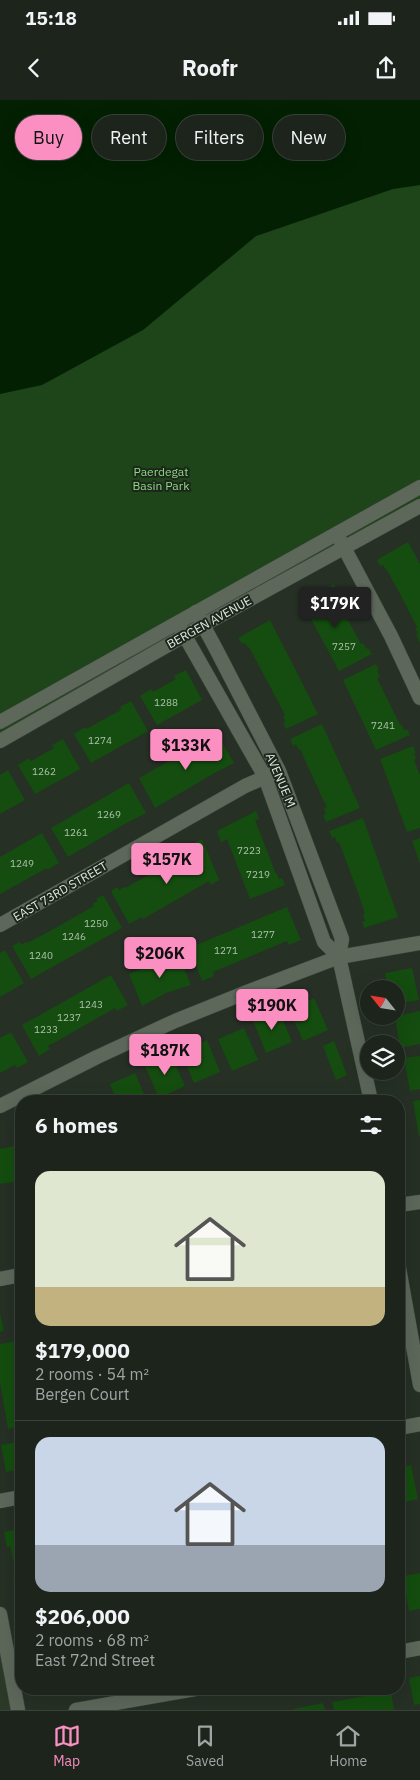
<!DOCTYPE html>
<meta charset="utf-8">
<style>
body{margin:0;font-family:"IBM Plex Sans",sans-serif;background:#252c25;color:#f1f3f6;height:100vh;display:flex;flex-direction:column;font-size:19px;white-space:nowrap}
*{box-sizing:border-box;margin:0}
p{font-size:16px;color:#a0a4a3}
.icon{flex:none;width:28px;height:28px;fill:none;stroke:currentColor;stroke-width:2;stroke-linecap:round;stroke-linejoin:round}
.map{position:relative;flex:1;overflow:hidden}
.sheet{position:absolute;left:15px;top:995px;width:390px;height:600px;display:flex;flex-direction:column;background:#1c241c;border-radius:20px;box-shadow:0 5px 20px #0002,0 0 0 1px #3a413b}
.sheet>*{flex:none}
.guide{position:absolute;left:15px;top:15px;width:390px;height:45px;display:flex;gap:10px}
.needle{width:32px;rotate:300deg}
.tools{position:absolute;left:360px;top:880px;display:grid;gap:10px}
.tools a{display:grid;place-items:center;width:45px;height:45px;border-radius:50%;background:#1c241c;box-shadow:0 5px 20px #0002,0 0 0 1px #3a413b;font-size:25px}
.price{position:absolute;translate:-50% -42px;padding:0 11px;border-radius:5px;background:#fc8fc1;color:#111;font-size:16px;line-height:32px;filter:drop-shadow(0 1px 2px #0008)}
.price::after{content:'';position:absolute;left:50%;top:30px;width:15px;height:11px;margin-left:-8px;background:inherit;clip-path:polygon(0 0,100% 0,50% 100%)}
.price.selected{background:#222;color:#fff}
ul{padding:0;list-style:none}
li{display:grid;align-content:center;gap:10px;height:265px;padding:0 20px}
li+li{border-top:1px solid #3a413b}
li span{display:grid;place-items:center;height:155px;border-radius:15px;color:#555}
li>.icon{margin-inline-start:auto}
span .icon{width:90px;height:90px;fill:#fffc;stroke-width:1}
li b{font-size:21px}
h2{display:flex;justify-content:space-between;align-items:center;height:60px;padding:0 20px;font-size:21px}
.tag{padding:0 18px;border-radius:22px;background:#1c241c;box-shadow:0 5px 20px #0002,0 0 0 1px #3a413b;font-size:18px;line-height:45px}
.tag.selected{background:#fc8fc1;color:#111}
.status{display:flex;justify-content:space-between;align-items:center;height:35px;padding:0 25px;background:#1c241c;direction:ltr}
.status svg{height:14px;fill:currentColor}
header{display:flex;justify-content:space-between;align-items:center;height:65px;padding:0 20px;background:#1c241c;font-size:22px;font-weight:700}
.tab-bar{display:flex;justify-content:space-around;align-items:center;height:70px;border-top:1px solid #3a413b;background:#1c241c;font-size:14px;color:#a0a4a3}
.tab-bar a{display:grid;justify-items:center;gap:2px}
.tab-bar .selected{color:#fc8fc1}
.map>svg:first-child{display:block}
</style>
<div class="status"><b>15:18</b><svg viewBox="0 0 49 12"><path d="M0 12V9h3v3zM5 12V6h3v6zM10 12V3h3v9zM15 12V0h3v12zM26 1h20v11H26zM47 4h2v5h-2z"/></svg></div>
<header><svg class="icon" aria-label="back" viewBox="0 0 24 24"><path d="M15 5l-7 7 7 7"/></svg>Roofr<svg class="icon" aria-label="share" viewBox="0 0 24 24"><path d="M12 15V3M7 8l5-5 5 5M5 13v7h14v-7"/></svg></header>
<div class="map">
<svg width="420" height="1610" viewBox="0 0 420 1610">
<rect width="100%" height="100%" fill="#263025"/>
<path fill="#2b3929" d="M0,1514L18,1610H0Z"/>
<path fill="#1d4519" d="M420,60V403L0,642V294L201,182L256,136L326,112Z"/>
<path fill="#032002" d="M0,0H420V85L393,89L256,136L143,230L42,285L0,294Z"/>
<g fill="#144d0f">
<path d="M408,442L420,464V543L416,534L418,533L415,528L417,527L399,492L387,470H386L383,465L380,466L377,460Z"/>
<path d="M334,484L338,491L336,492L338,497L336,498L361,544L363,543L366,549L368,548L372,554L339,571L302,502Z"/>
<path d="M270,520L318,614L286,629L283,623L286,622L283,616L285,615L273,592L249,547L248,548L245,543L242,544L238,538Z"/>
<path d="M376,564L379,570L377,571L380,577L377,578L400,625L401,624L404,630L407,629L410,635L376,650L343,580Z"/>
<path d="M186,570L202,600L157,625L140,596L151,589L153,592L176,579L174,576Z"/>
<path d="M131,601L148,631L91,663L74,634L85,627L86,629L121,610L120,607Z"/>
<path d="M322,624L360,708L326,722L323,715L326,714L324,708L327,707L321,695L300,649L299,650L296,644L293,646L290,639Z"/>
<path d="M217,634L234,663L211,675L155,708L139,678Z"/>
<path d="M63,639L80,669L35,694L18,665L29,658L31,661L54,648L52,645Z"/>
<path d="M413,646L416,653H414L416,659L414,660L420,675V728L407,732L380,659Z"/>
<path d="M8,670L25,700L0,714V675Z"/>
<path d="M129,683L146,713L123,725L68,757L51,728Z"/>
<path d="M256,711L259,719L255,720L276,774H277L279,779L282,778L285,785L250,799L227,739L221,742L217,731Z"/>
<path d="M363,718L398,817L364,828L362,822L365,821L363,815L365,814L357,790L339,742L337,743L335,737L332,738L329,731Z"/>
<path d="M42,733L59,763L47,770V768L0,794V757Z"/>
<path d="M420,738V764L412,741Z"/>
<path d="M202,739L219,780L211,785L209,781L143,819L142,817L129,824L111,791L117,787L119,790L124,787L125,788L136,782L192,751L191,749L197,746L195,743Z"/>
<path d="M103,795L122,828L31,879L12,846L20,842L21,845L26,842L27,843L50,831L94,806L92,804L98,801L96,799Z"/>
<path d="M287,807L301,840L289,845L287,841L275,846L213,872L214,876L202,881L189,848Z"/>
<path d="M5,850L24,883L0,897V853Z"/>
<path d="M178,853L191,885L166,893L142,906L129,874Z"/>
<path d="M412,868L419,900L396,904V889H388L385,873Z"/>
<path d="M111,875L128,905L117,911L115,908L59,940L48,946L50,949L39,956L22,925Z"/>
<path d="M314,898L328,930L303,941L289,909Z"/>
<path d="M279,910L292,942L266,953L253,920Z"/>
<path d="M420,911V944L400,948L395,916Z"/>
<path d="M244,928L258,960L232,971L218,939Z"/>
<path d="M11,932L28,962L17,968L15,965L0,973V938Z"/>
<path d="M207,940L220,972L194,983L181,951Z"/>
<path d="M334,941L347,975L336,980L323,946Z"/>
<path d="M171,955L185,986L159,998L145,966Z"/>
<path d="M420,956V989L410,991L404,958Z"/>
<path d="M135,973L147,1001H117L110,984Z"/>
<path d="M93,993L98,1001H79Z"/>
<path d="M420,1000V1036H419L413,1001Z"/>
<path d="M15,1046L21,1081L0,1084V1049Z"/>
<path d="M0,1213L4,1231L0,1232Z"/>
<path d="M16,1241L21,1269V1326L8,1329L0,1282V1244Z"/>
<path d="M21,1341V1369L6,1372L1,1345Z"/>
<path d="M411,1365L418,1399L399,1403V1367Z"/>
<path d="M21,1429V1458L13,1460L10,1446L7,1447L4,1432Z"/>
<path d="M420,1473V1509L409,1511L403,1476Z"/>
<path d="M21,1476V1504L18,1505L13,1478Z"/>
<path d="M420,1576V1604L414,1605L409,1578Z"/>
<path d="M391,1591L394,1610H334L332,1602Z"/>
<path d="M323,1603L325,1610H293V1609Z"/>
</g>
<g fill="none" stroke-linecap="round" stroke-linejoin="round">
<g stroke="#424a41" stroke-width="15">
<g id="minor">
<path d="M340,440L391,536L420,598"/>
<path d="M196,512L216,549L279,671L342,839L339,857L371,1001"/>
<path d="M181,529L265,677L324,842L339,857"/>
<path d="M0,622L420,387"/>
<path d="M0,641L203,525L420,406"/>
<path d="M0,825L245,686L272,674"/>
<path d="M0,1006L97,957L175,921L247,892L339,857L420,843"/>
<path d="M399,1105L420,1102"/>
<path d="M399,1168L420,1285"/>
<path d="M0,1179L21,1175"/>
<path d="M399,1328L420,1324"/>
<path d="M0,1401L21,1397"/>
<path d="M0,1514L18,1610"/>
<path d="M399,1552L420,1548"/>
<path d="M76,1610L195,1589"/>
</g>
</g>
<use href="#minor" stroke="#5d685b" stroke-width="14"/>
</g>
<g text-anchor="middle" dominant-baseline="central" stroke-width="4" stroke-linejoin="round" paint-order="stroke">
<g font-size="10" fill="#aec2ad">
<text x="344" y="546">7257</text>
<text x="166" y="602">1288</text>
<text x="383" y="625">7241</text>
<text x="100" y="640">1274</text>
<text x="44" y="671">1262</text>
<text x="109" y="714">1269</text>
<text x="76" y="732">1261</text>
<text x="249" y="750">7223</text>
<text x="22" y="763">1249</text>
<text x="258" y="774">7219</text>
<text x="96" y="823">1250</text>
<text x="263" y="834">1277</text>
<text x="74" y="836">1246</text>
<text x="226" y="850">1271</text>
<text x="41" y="855">1240</text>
<text x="91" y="904">1243</text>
<text x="69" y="917">1237</text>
<text x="46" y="929">1233</text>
</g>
<g font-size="12" fill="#8dd984" stroke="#1d261b">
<text x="161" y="371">Paerdegat<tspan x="161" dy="14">Basin Park</tspan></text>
</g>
<g font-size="12" fill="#e2e9e2" stroke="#1d261b">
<text transform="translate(209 522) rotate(-29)">BERGEN AVENUE</text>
<text transform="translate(281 680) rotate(67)">AVENUE M</text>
<text transform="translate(60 791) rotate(-30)">EAST 73RD STREET</text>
</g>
</g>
</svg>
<div class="tools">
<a><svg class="needle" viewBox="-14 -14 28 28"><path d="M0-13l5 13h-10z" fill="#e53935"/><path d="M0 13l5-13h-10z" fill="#a0a4a3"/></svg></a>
<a><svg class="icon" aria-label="layers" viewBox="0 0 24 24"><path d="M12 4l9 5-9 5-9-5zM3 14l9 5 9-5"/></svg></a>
</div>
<b class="price selected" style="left:335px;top:529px">$179K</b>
<b class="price" style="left:186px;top:671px">$133K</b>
<b class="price" style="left:167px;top:785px">$157K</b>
<b class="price" style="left:160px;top:879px">$206K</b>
<b class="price" style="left:272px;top:931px">$190K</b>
<b class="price" style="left:165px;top:976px">$187K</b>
<div class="guide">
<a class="tag selected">Buy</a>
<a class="tag">Rent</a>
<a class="tag">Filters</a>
<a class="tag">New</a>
</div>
<section class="sheet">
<h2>6 homes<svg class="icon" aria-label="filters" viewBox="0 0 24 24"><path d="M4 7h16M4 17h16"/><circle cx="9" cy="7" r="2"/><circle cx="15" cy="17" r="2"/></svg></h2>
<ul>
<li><span style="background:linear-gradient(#dfe7d0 75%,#c2b280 0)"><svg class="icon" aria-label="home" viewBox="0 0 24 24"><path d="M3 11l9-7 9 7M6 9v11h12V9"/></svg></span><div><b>$179,000</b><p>2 rooms · 54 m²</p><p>Bergen Court</p></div></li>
<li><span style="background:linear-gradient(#c9d6e8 70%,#9aa5b1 0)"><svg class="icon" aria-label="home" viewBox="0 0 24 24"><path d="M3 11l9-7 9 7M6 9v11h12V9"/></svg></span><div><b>$206,000</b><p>2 rooms · 68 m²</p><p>East 72nd Street</p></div></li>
</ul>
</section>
</div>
<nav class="tab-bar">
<a class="selected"><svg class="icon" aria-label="map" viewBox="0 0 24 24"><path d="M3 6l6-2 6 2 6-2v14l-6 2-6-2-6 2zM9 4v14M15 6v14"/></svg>Map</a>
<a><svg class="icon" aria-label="saved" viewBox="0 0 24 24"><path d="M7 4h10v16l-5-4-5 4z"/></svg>Saved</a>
<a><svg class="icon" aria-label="home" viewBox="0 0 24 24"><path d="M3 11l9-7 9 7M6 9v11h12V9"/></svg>Home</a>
</nav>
